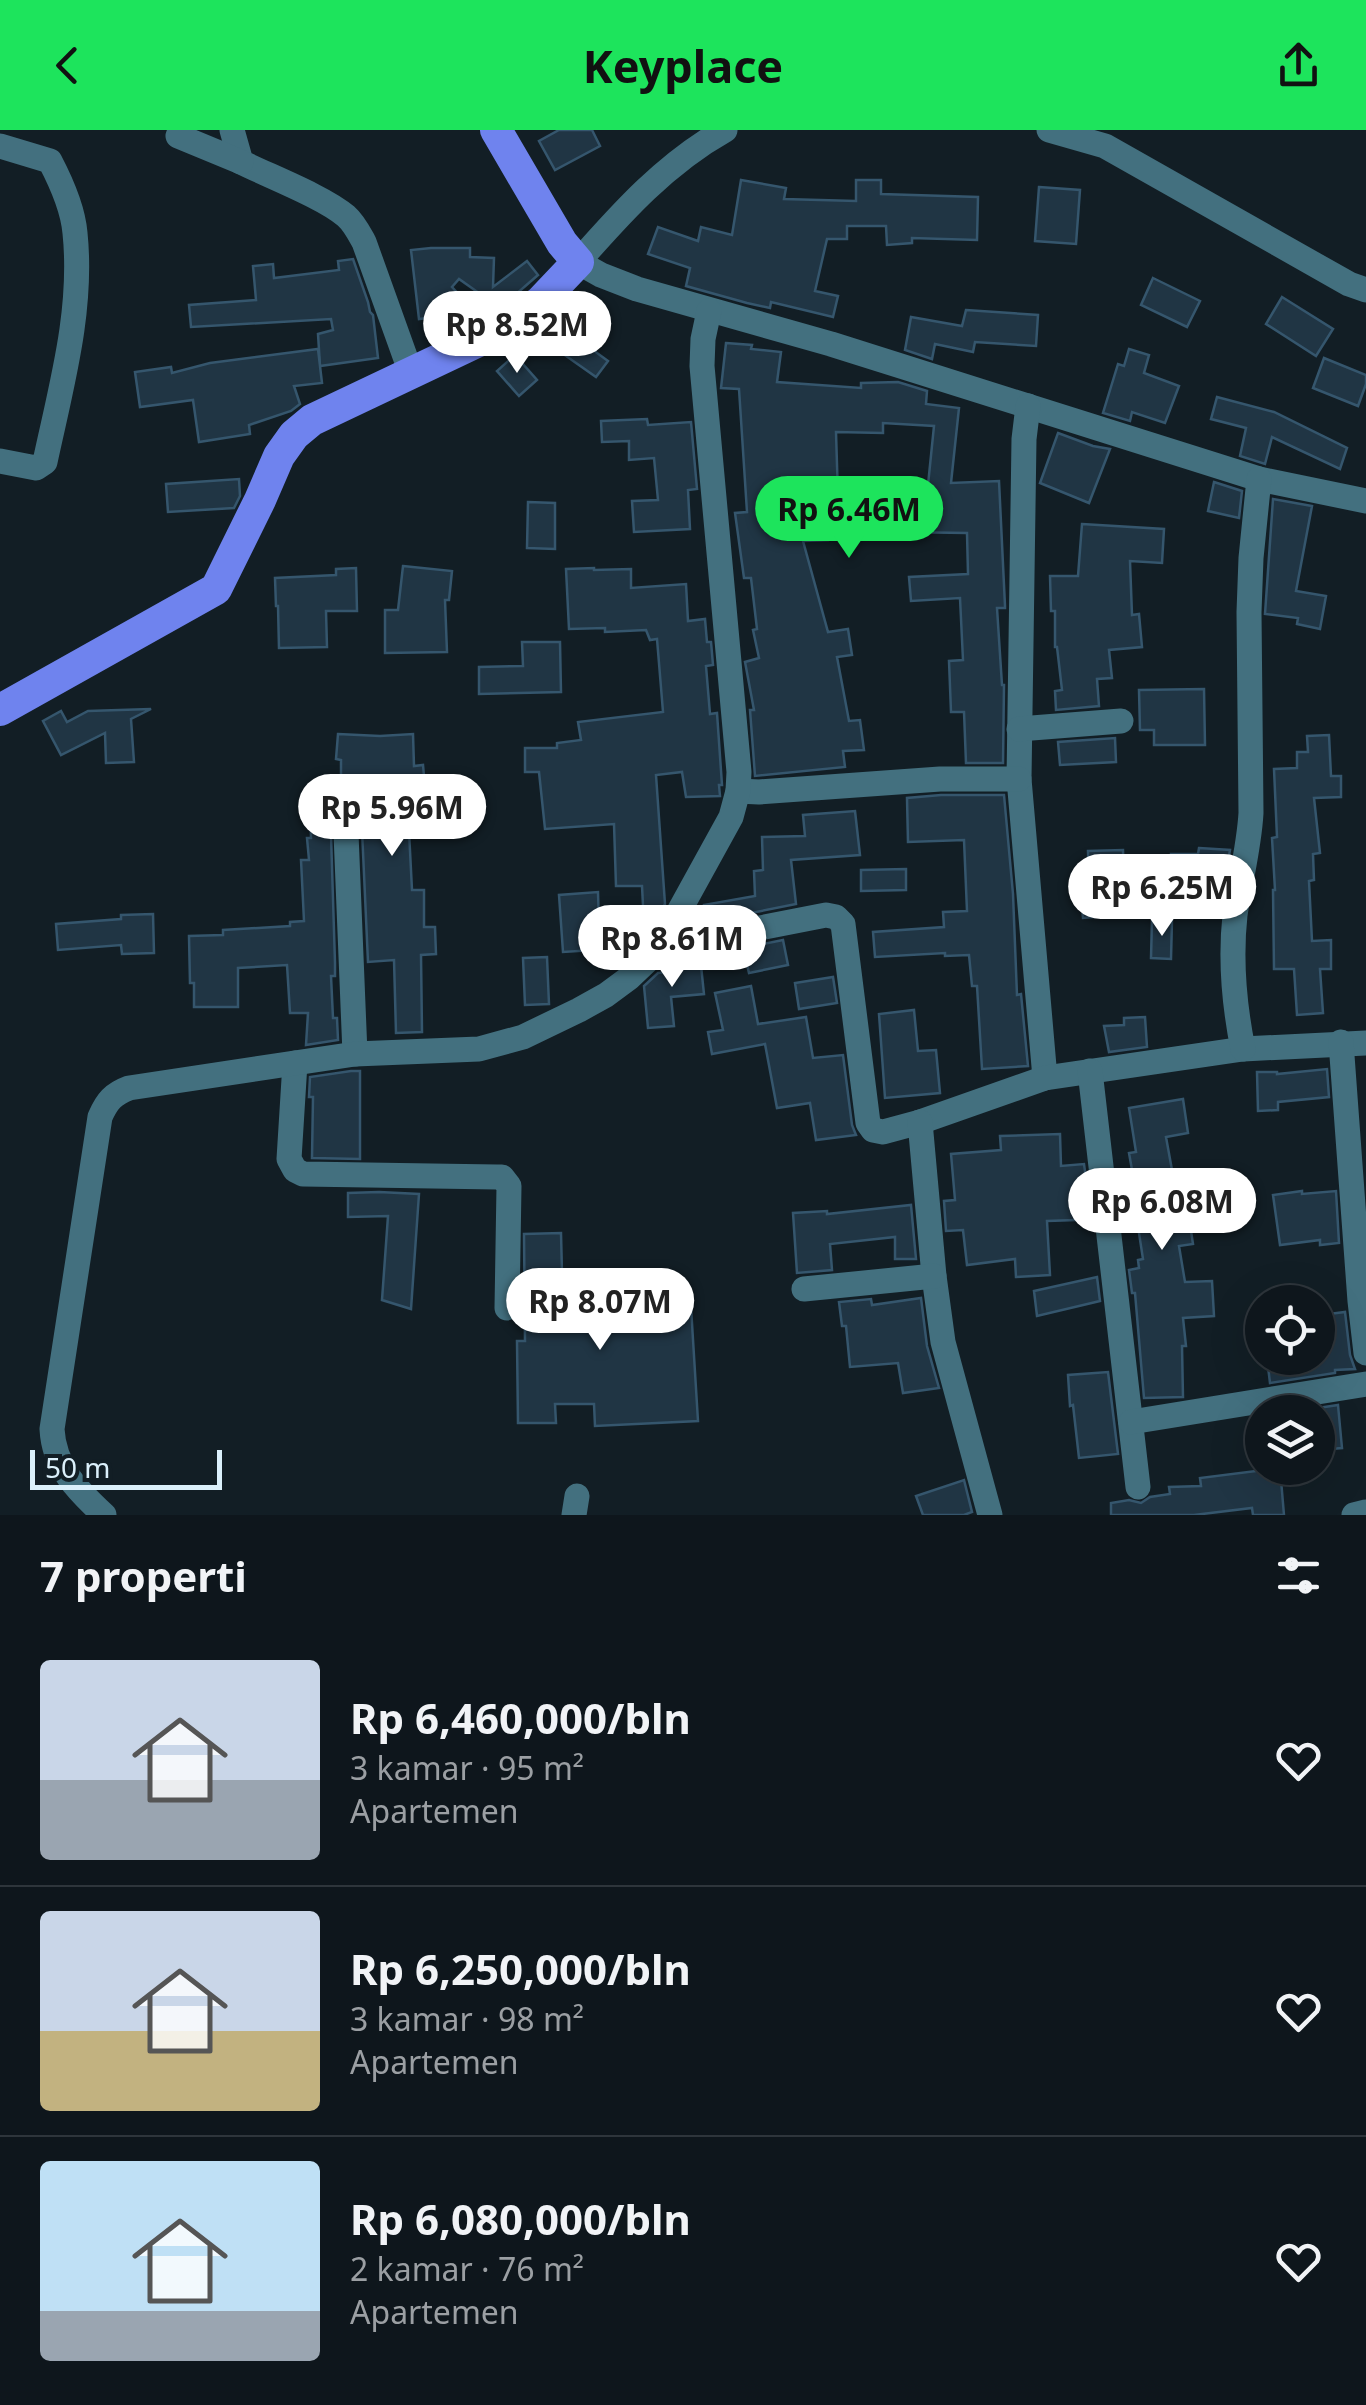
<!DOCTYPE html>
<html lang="id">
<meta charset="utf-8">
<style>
body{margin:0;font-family:"Noto Sans",sans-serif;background:#171f25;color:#f1f3f6;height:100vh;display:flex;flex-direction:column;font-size:38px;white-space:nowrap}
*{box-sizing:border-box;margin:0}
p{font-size:32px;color:#9b9fa3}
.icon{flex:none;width:55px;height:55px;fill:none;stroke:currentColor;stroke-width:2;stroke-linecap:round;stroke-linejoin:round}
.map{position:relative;height:1385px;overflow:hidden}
.drawer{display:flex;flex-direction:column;background:#0e161c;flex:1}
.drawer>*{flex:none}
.tools{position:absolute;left:1245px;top:1155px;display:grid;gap:20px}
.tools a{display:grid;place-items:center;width:90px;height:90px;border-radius:50%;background:#0e161c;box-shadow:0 10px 40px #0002,0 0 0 2px #2e353b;font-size:50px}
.scale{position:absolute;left:30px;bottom:25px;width:192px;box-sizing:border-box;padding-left:10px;border:5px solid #dbf0fb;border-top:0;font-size:28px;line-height:35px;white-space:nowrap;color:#dbf0fb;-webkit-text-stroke:8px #121e25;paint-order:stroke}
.price{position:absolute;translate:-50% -85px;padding:0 22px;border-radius:35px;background:#fff;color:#222;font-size:32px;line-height:65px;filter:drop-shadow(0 2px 5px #0008)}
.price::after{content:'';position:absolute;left:50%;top:60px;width:30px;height:22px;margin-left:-15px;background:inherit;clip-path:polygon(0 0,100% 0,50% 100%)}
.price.selected{background:#1de45c;color:#111}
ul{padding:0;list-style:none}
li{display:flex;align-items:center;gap:30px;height:250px;padding:0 40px}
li+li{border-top:2px solid #2e353b}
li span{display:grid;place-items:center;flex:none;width:280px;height:200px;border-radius:10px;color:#555}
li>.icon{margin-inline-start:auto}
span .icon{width:120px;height:120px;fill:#fffc;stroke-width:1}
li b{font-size:42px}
h2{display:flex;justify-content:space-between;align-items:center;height:120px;padding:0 40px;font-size:42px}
header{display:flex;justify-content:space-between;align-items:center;height:130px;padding:0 40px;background:#1de45c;color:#111;font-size:45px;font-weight:700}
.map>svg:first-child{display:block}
</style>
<header><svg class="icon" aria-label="back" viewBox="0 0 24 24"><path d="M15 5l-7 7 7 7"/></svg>Keyplace<svg class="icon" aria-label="share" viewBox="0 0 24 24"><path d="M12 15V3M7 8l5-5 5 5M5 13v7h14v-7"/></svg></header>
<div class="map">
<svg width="1366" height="1385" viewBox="0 0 1366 1385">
<rect width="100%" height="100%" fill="#121e25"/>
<g fill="#203544" stroke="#35566d" stroke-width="2.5">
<path d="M559,0H592L600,16L555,40L539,11Z"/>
<path d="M741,50L786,58L784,69L856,71V50H881V64L978,67L977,110L912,108V113L887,115L886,96H847V109H827L815,161L838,166L833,187L771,172L770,178L747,173L686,156L690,138L648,124L658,97L698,111L701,97L732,105Z"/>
<path d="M1039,57L1080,60L1076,114L1035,111Z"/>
<path d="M431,118H470V127L494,128L493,157L527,131L538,145L500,178L459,149L452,157L475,182H451V185L419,189L411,120Z"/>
<path d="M353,129L368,172L370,182L373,185L378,228L320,236L318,204L333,200L331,189L191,197L189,175L256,170L253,136L273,134L274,148L339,140L338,131Z"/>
<path d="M1153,148L1200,171L1187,197L1141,175Z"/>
<path d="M1282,167L1333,199L1316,226L1266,194Z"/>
<path d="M966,180L1038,185L1036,216L975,212L973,222L935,214L932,229L905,220L911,187L962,196Z"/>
<path d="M571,204L608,231L596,247L559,221Z"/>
<path d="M726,213L752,215L751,219L781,222L777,252L861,258V253L898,252L927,261L926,274L959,278L951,353L999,351L1005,476V478H997L1002,555H1004L1003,633H966L964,582H951L949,531L963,530L960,468L911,471L909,447L968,444L967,403L900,402L901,354L928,355L934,296L883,293V303L836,302L838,367H825L828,410L803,411L828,502L848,499L852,525L837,527L849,591L860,590L864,620L843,621L845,637L755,646L750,580H754L745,532L759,528L753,500L757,499L751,448H744L735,383L747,382L739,259L721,258Z"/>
<path d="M318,219L322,253L294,256L300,274L291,281L249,295L250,304L199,312L193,270L140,277L135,242L171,237L172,243L210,233Z"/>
<path d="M1129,219L1149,225L1144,243L1179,256L1165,293L1132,282L1130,291L1103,283L1118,234L1124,236Z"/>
<path d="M515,225L537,250L519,266L497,241Z"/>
<path d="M1324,228L1366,245V254L1358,276L1313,258Z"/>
<path d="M1217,267L1274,282L1347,318L1340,339L1272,307L1265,334L1240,326L1246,298L1211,289Z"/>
<path d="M647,289L648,295L691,292L697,359L688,360L690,399L634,402L632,371L658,370L654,328L629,330V311L602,312L601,291Z"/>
<path d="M1058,303L1093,316L1110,319L1089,373L1040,353Z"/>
<path d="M239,349L240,366L234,378L168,382L166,354Z"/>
<path d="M1214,352L1242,361L1239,388L1208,381Z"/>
<path d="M1273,369L1312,376L1296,461L1326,466L1320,499L1297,494L1298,488L1265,484Z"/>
<path d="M528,372L555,373V419L527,418Z"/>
<path d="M1082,394L1164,399L1162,433L1130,431L1132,485L1139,484L1142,517L1109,520L1112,548L1097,549L1099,576L1056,580L1055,561L1062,560L1057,517H1055V481H1051L1050,446H1078Z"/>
<path d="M403,436L452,441L449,470H445L447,522L385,523V480H398Z"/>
<path d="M356,438L357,481H326L327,517L279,518L278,476H276L275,448L336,445V439Z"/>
<path d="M594,438V440L631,439V458L686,454L688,491L705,489L707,512H711L713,535L706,536L710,584L717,583L722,655H719L720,666L686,667L682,642L656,645L665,774L653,794L611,819L563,822L559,765L598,762L599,797L644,795L642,756H616L614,694L545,699L539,642H525V618H557V613L581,610L578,592L663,582L657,509L650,510L646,500L605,502V498L569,499L566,439Z"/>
<path d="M522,512H560L561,562L479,564V537L523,536Z"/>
<path d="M1204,559L1205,615H1154V600H1140L1139,560Z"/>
<path d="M151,579L131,589L134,632L106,633L105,603L61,625L43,591L61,581L67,592L88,581Z"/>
<path d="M338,604L380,606L413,604L414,636L423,635L427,680H437V701H409L412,760H424V797H435L436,824L421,825L422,902L396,903L394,830L368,832L361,678L359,671L353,665L341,664V630L336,629Z"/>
<path d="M1329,605L1331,646H1341V667L1314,668L1320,723L1313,724L1314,750L1309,751L1312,811L1331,810V839H1320L1323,883L1297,885L1294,839H1274L1273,760H1275L1272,708L1277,707L1274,639L1297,638V622H1308L1307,606Z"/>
<path d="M1115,608L1116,632L1060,635L1058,612Z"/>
<path d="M941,665H1004L1013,764L1017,865L1021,864L1028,936L982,939L977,856H972L969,825L945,826V823L875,827L873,802L944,797L943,782L967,781L964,710L908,712L907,668Z"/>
<path d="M330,673L335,833V846H331L333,888H337L338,910L306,915L308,883H290L287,835L238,838V877H194V853H190L189,806L223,805V800L290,796V792L304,791L301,730H309L307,708H311L310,674Z"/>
<path d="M855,681L860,725L791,730L796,774L706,792L704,775L755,766L754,741L763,740L762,707L805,706L803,685Z"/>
<path d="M1199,718L1230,720L1223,759L1171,756V724H1198Z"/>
<path d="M1123,720L1124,748H1114L1118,785L1083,788L1080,757L1089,756L1088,721Z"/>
<path d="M906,739V760L861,761V740Z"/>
<path d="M153,784L154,823L122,824L121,815L58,820L56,794L121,789V785Z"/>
<path d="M1152,790H1172L1171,829L1151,828Z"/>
<path d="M783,810L788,835L749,843L743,818Z"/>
<path d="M700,826L704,864L671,867L674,896L648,898L644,856L658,843L677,841L676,828Z"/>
<path d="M547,827L549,874L525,875L523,828Z"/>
<path d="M833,847L837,873L799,879L795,853Z"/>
<path d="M751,856L758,894L806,887L813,928L843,925L852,995L856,1005L816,1010L810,973L777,978L765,914L712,924L708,902L723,900L715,863Z"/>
<path d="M914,880L918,921L936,920L940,963L885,968L879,884Z"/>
<path d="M1145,887L1147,917L1109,922L1104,896L1124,895V888Z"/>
<path d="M1327,939L1329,967L1278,972V980L1258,981L1257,942H1277V944Z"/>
<path d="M351,941H360V1029L312,1028L313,967H309L310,947Z"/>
<path d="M1183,969L1188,1003L1166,1007L1172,1040H1169L1175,1090L1189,1088L1193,1114L1179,1116L1185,1152L1212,1151L1214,1186L1183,1188L1186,1216H1182L1183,1267L1144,1268L1135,1163H1132L1129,1140L1139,1138L1138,1130L1143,1129L1131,1051H1134L1129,1023L1136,1022L1129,978Z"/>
<path d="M1060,1004L1061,1036L1084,1034L1087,1055L1074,1056L1076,1090L1047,1091L1050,1145L1016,1147L1015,1129L967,1135L963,1100L946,1101L944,1071L955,1070L951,1024L1001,1020L1000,1006Z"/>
<path d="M1302,1061V1064L1336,1061L1339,1113L1320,1115V1110L1280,1115L1273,1065Z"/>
<path d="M379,1062L419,1064L411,1179L382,1170L388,1086L348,1087V1063Z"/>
<path d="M911,1075L916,1129H895V1107L830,1114L832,1140L797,1143L793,1083L827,1081V1084Z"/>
<path d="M561,1103L563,1183L691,1177L698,1291L595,1296L594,1274H555L556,1293H518L517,1211H525L524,1104Z"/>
<path d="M1097,1147L1100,1171L1037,1186L1034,1161Z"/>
<path d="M921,1168L927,1216L939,1258L903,1263L898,1233L850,1237L846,1196H842L839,1172L871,1169L872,1175Z"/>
<path d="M1345,1182L1350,1225L1355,1239L1335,1240V1243L1270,1253L1267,1228H1319V1215H1324L1321,1185Z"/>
<path d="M1108,1242L1118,1324L1079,1328L1073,1275L1070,1276L1068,1245Z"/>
<path d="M1338,1275L1342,1318L1318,1320V1282H1292Z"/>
<path d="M1280,1338L1284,1385H1253L1252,1378L1194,1385H1111V1373L1129,1370L1141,1373L1150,1367L1170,1364L1169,1357L1201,1356L1200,1348Z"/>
<path d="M964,1350L972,1382L964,1385H923L916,1366Z"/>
</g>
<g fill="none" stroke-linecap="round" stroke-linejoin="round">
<g stroke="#43707f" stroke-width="25">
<path d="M232,0L241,32C269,46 324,67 346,86C354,93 359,103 364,112L411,243"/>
<path d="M725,0C666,33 622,82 578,132L601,145L637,159L831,214L1259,349L1366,371"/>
<path d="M1049,0L1105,16L1349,154L1366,160"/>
<path d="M178,6L241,32"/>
<path d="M0,16L50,31C61,52 73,79 75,103C83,181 61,257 45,332L36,338L0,331"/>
<path d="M1028,276L1024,309L1019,649L1045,948"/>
<path d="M1019,599L1121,591"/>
<path d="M738,661L759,662L940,649H1019"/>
<path d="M345,679L355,924"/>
<path d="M666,805L677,811L688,812L826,785L836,787L843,794L868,993L873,1000L883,1002L920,992L1045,948L1243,919L1366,913"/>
<path d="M1341,912L1360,1171L1366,1223"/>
<path d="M1243,919C1234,874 1230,831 1235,785C1240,751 1249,718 1251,683L1249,482L1251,428L1259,349"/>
<path d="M295,933L289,1029L295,1040L303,1044L497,1047H502L509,1056L507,1178"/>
<path d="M1090,941L1138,1357"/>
<path d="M920,992L934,1146L943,1212L990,1385"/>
<path d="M804,1159L934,1146"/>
<path d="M1131,1292L1366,1254"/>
<path d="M104,1385C77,1360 54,1337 52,1299L100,987C107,971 113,964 129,958L355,924L479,919L523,907L579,880L606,865L629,848L649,829L666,805L731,687L738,661L739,642L702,236L703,209L709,181"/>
<path d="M574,1385L577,1366"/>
<path d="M1354,1385L1366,1382"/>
</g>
<path stroke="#6f83ee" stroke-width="32" d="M0,580L216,459L260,370L279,326L294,305L312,290L508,197L541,171L578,132L562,113L496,0"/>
</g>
</svg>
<div class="tools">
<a><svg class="icon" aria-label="locate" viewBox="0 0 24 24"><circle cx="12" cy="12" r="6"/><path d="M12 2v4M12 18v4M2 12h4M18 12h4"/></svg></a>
<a><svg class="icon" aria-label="layers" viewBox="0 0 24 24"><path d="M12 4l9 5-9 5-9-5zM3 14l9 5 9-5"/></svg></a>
</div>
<div class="scale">50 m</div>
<b class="price" style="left:517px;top:246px">Rp 8.52M</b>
<b class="price selected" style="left:849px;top:431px">Rp 6.46M</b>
<b class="price" style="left:392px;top:729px">Rp 5.96M</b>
<b class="price" style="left:1162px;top:809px">Rp 6.25M</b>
<b class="price" style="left:672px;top:860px">Rp 8.61M</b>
<b class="price" style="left:1162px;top:1123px">Rp 6.08M</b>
<b class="price" style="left:600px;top:1223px">Rp 8.07M</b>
</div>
<section class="drawer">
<h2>7 properti<svg class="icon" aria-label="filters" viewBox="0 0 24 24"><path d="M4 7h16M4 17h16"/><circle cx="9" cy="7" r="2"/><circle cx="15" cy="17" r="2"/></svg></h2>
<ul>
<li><span style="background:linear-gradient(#c9d6e8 60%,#9aa5b1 0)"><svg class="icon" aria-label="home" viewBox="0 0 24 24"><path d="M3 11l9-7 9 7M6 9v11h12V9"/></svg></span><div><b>Rp 6,460,000/bln</b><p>3 kamar · 95 m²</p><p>Apartemen</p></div><svg class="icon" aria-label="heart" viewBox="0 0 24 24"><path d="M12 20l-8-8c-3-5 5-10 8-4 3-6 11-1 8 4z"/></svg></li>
<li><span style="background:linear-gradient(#c9d6e8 60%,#c2b280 0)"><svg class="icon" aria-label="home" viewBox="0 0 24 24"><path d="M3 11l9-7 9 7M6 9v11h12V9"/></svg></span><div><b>Rp 6,250,000/bln</b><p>3 kamar · 98 m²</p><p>Apartemen</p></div><svg class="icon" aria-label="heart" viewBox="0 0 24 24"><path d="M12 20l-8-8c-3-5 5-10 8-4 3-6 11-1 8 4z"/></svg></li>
<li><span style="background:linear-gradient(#bfe0f5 75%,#9aa5b1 0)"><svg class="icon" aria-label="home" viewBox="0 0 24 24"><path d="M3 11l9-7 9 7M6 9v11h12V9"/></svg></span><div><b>Rp 6,080,000/bln</b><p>2 kamar · 76 m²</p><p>Apartemen</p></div><svg class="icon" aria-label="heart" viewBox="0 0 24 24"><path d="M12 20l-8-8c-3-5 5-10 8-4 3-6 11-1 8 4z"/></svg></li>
</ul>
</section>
